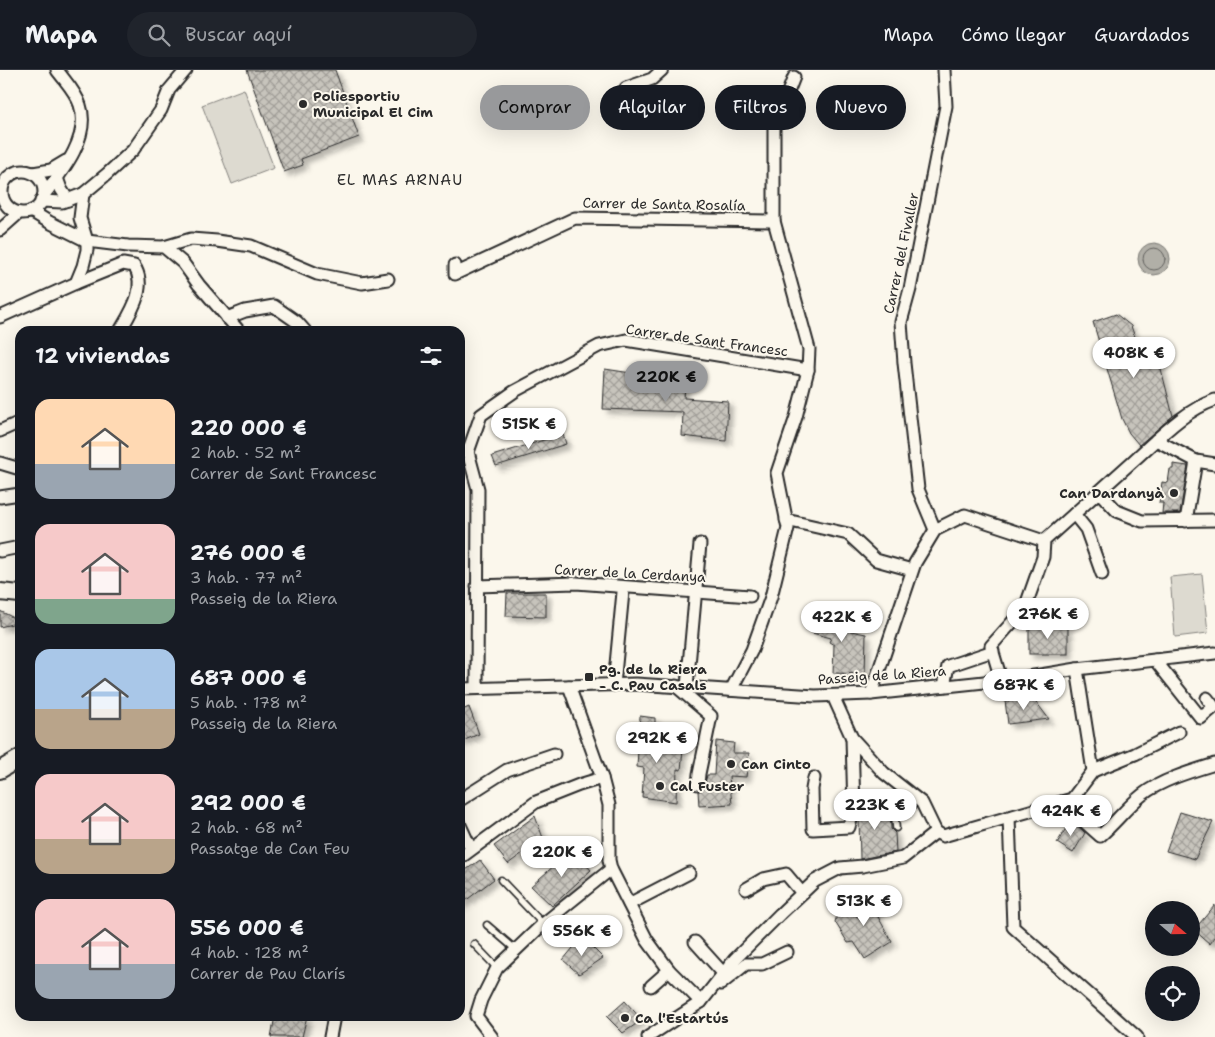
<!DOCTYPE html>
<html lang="es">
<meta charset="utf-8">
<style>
body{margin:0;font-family:"Shantell Sans",sans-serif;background:#20242c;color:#f1f3f6;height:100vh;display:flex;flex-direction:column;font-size:19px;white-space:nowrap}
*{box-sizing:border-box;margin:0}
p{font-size:16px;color:#9ea1a6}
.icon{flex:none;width:28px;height:28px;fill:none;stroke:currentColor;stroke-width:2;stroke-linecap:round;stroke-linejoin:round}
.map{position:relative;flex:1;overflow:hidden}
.panel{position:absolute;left:15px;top:256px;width:450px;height:695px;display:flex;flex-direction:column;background:#171b24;border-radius:15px;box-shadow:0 5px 20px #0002}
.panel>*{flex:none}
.top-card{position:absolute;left:480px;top:15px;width:475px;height:45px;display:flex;gap:10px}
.needle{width:32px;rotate:110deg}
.tools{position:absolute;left:1145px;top:831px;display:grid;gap:10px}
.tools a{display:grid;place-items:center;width:55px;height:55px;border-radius:50%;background:#171b24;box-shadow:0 5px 20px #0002;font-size:25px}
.price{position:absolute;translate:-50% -42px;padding:0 11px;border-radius:18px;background:#fff;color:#222;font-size:16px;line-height:32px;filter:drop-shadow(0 1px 2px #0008)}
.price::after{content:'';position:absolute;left:50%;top:30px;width:15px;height:11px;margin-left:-8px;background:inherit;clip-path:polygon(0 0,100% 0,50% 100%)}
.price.on{background:#98999b;color:#111}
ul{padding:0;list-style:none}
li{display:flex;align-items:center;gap:15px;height:125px;padding:0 20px}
li span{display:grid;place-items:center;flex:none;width:140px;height:100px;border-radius:15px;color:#555}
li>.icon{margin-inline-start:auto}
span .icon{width:60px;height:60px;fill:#fffc;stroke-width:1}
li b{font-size:21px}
h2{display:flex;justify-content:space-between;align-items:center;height:60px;padding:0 20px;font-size:21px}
.chip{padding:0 18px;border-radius:22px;background:#171b24;box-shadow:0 5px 20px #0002;font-size:18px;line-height:45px}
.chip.on{background:#98999b;color:#111}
header{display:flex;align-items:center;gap:30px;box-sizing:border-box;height:70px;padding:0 25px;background:#171b24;border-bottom:1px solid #363941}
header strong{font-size:24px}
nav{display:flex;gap:28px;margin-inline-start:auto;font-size:18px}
.search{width:350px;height:45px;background:#20242c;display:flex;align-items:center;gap:12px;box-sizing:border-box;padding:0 18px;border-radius:28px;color:#9ea1a6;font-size:19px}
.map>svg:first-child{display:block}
</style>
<header>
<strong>Mapa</strong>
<div class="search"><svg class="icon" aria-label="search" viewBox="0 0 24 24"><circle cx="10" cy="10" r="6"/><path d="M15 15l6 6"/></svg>Buscar aquí</div>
<nav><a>Mapa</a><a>Cómo llegar</a><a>Guardados</a></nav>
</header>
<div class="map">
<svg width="1215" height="967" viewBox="0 0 1215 967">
<defs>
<pattern id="building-cross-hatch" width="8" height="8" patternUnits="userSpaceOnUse" patternTransform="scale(1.25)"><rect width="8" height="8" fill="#c7c4bc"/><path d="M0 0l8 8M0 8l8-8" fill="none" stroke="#a29f99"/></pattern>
<filter id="shadow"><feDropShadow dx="4.5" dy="4.5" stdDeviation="2.5" flood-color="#0004"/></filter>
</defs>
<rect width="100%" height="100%" fill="#fbf7ec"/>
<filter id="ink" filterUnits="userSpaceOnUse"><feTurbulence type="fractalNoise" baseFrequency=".02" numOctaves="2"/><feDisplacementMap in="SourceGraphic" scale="10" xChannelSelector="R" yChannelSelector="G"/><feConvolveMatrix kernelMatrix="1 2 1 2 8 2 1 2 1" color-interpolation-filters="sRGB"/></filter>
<g filter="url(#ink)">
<g fill="#dddad0" stroke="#84827e">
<path d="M244,19L274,98L232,114L202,35Z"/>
<path d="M1202,504L1208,563L1175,567L1170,507Z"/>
</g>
<circle fill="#b1afa7" stroke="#7b7a75" cx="1154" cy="189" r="16"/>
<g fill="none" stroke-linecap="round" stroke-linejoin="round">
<circle stroke="#61605d" stroke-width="1" cx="1154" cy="189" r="11"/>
</g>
<g fill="url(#building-cross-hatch)" stroke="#2b2b2b" filter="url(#shadow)">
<path d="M247,0H335L359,67L301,89L303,95L284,102Z"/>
<path d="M1116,244L1131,256L1140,281L1146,279L1151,291H1159L1173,346L1139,375L1129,363L1122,349L1093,252Z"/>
<path d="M605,299L664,308L666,313L685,316L684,328L728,331L726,371L682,366L683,342L603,339Z"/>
<path d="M563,364L566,374L496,396L492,386Z"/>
<path d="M1173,394L1188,396L1180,443H1162L1163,433H1159L1162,412L1168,413L1170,399H1173Z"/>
<path d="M507,523H546V547L506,546Z"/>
<path d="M820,534L832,535L831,541L837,543L836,558L866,564L865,604L833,603L834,575L829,572L831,568L812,563Z"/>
<path d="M0,541L20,551V552L0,557Z"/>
<rect x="1029" y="556" width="39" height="28"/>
<path d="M1027,620L1049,649L1008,654L1005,631L1025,629Z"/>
<path d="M469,637L479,664L460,672V641Z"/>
<path d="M640,646L655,648V677L683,679L681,700L677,699L676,732L642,727L644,698L637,697Z"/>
<path d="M716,671L734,673L733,683H749L746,707L729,706L732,734L699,736L698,721L704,718L707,705H714Z"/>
<path d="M861,732H878L881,740L888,739L890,740L891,759L895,763L896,782L860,789L859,748Z"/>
<path d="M1180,742L1213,752L1195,789L1166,781Z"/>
<path d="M535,746L543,768L508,794L494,776Z"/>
<path d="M1071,750L1085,763L1073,783L1057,773Z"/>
<path d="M573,779L591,800L552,836L531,816Z"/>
<path d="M480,790L494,809L460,835V804Z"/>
<path d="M869,824L874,825L881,839L876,843L892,872L865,889L854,872L848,873L835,852L837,845L845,838L858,847V830Z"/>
<path d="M1215,835V867L1210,874L1194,860Z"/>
<path d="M582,867L603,888L579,904L563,890Z"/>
<path d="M625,931L642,950L623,963L607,947Z"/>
<path d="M275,946H307L302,967H271Z"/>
</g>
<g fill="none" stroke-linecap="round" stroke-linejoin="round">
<g stroke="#2b2b2b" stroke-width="9">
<g id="lane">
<path d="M853,728L888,727V733L894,738L896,758"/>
<path d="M501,810L543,854"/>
<path d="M487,855L515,879"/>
<path d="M474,874L497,898"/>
</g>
</g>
<g stroke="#2b2b2b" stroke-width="15">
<g id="street">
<path d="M626,18L652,9L662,0"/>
<circle cx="23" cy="122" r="21"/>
<path d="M33,103L51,100L66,91"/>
<path d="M57,108L61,119L68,130"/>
<path d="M44,125C62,102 91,67 80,35C76,22 65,11 57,0"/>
<path d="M41,131L62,132L83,124L107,104L133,80L161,40L169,20L186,0"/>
<path d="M31,141L49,152L87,171L128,176L164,177L183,193L199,215L239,261"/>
<path d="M0,160L19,143"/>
<path d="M164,177L191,169L217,171L251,176L317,204L362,213L388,209"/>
<path d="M455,195V204L575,148L774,151"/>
<path d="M76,213L123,194L134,196C148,217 131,242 120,261"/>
<path d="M0,247L76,213L83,196L87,180V171L80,148L83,124"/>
<path d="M227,248L245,241L274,236L297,252L305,261"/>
<path d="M0,361L20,352"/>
<path d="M1156,370L1196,391L1215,394"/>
<path d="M460,381L468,382L478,419L477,618"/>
<path d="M468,382L481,345L515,321L599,276L626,270L808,300"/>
<path d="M0,393L20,399"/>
<path d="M1099,422L1117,441L1142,451L1215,450"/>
<path d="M0,427L20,424"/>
<path d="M1074,444L1086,459L1102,504"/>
<path d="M786,450L848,464L876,490L912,500"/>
<path d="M1186,451L1196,391"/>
<path d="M935,460L918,419L904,293L901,252L910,219L946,36L944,0"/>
<path d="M0,481L20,477"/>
<path d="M477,516L576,513L750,526"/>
<path d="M1155,590L1201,648L1214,637L1207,628"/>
<path d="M1077,599L1093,701"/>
<path d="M1001,609L991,576L1025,538L1043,487L1044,471C1074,444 1103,418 1133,391C1158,369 1183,341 1215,330"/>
<path d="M614,615L623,522"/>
<path d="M569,616L602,708L609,735V790L611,799L647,870L669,900L701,932"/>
<path d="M676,616L711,646L699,704L698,714"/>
<path d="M944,616L948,596L993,581"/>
<path d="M687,617L700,474"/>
<path d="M460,619L636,614L815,626L871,624L1022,608L1077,599L1215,583"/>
<path d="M731,620L752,580L771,527L788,458L777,403L796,347L808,300L809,279L774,151V58L794,7"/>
<path d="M871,624L915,493L935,460L965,445L1044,471"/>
<path d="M833,626L852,668L884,703L922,733L936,762L943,766L1072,729L1093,701L1135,684L1179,662"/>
<path d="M814,708L812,719L813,759L849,757L854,739L852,668"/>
<path d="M460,730L507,700L554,684"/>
<path d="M1062,732L1100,766C1115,753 1127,737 1142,725C1161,710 1192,701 1215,694"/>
<path d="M1009,747L1013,857L1137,967"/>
<path d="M460,755L471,779"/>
<path d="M460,788L536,732L579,715L602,708"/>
<path d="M746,819L763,809L786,804L802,823"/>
<path d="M629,834L689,803"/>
<path d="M695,872L723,903"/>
<path d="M721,914L746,894H762L787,882"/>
<path d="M651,916L669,900"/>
<path d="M330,967L334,946"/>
<path d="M492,967L476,946L481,930L497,898L543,854L611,799"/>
<path d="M648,967L701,932L735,889L780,844L815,811L840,798L863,796L903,788L936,762"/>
</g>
</g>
<g stroke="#2b2b2b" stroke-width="20">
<g id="secondary">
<path d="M0,522L20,524"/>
<path d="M0,700L20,688"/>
</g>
</g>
<use href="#lane" stroke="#fbf7ec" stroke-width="5.5"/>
<use href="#street" stroke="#fbf7ec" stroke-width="11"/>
<use href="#secondary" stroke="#fbf7ec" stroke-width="16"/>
</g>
</g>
<g fill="#2b2b2b" stroke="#fbf7ec" stroke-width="2">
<circle cx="303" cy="34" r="5"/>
<circle cx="1174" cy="423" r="5"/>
<rect x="584" y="602" width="10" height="10" rx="2.5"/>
<circle cx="731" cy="694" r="5"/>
<circle cx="660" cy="716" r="5"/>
<circle cx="625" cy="948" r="5"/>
</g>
<g text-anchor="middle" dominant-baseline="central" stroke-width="4" stroke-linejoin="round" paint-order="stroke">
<g font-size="14" font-weight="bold" fill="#2b2b2b" stroke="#fbf7ec" text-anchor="start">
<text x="313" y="26">Poliesportiu<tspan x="313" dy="16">Municipal El Cim</tspan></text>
<text x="1164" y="423" text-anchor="end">Can Dardanyà</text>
<text x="599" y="599">Pg. de la Riera<tspan x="599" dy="16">- C. Pau Casals</tspan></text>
<text x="741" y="694">Can Cinto</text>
<text x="670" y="716">Cal Fuster</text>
<text x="635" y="948">Ca l'Estartús</text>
</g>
<g font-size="14" fill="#2b2b2b" stroke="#fbf7ec">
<text transform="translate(664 134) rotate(1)">Carrer de Santa Rosalía</text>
<text transform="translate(901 183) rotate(-78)">Carrer del Fivaller</text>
<text transform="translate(707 270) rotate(8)">Carrer de Sant Francesc</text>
<text transform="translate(630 503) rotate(3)">Carrer de la Cerdanya</text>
<text transform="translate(882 605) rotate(-4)">Passeig de la Riera</text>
</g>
<g font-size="15" letter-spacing="1" fill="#2b2b2b" stroke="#fbf7ec">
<text x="400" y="110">EL MAS ARNAU</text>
</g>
</g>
</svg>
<div class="tools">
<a><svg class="needle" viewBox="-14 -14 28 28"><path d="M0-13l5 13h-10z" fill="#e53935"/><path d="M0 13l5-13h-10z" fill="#9ea1a6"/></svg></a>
<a><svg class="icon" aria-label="locate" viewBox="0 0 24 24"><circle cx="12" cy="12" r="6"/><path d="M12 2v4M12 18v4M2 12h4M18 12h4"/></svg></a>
</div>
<b class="price" style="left:1134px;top:309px">408K €</b>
<b class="price on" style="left:666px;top:333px">220K €</b>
<b class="price" style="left:529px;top:380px">515K €</b>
<b class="price" style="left:1048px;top:570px">276K €</b>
<b class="price" style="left:842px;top:573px">422K €</b>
<b class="price" style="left:1024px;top:641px">687K €</b>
<b class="price" style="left:657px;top:694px">292K €</b>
<b class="price" style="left:875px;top:761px">223K €</b>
<b class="price" style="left:1071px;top:767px">424K €</b>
<b class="price" style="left:562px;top:808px">220K €</b>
<b class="price" style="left:864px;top:857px">513K €</b>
<b class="price" style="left:582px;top:887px">556K €</b>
<div class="top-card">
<a class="chip on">Comprar</a>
<a class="chip">Alquilar</a>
<a class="chip">Filtros</a>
<a class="chip">Nuevo</a>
</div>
<section class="panel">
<h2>12 viviendas<svg class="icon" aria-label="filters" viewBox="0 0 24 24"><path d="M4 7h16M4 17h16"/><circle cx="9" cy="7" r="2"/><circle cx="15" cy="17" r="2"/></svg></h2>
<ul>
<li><span style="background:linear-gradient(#ffd9b3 65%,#9aa5b1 0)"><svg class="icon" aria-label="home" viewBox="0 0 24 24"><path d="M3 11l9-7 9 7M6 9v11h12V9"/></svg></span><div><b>220 000 €</b><p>2 hab. · 52 m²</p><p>Carrer de Sant Francesc</p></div></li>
<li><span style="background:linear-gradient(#f6c9c9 75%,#7fa58c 0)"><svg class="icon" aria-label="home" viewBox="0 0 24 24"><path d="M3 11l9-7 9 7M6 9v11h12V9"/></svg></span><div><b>276 000 €</b><p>3 hab. · 77 m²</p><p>Passeig de la Riera</p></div></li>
<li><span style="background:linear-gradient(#a9c7e8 60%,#b9a48a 0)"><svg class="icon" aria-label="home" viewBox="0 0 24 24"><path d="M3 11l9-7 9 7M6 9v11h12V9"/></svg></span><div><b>687 000 €</b><p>5 hab. · 178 m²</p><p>Passeig de la Riera</p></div></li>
<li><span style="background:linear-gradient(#f6c9c9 65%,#b9a48a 0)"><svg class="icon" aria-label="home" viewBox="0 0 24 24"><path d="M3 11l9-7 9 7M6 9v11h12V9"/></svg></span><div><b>292 000 €</b><p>2 hab. · 68 m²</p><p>Passatge de Can Feu</p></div></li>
<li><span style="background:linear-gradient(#f6c9c9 65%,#9aa5b1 0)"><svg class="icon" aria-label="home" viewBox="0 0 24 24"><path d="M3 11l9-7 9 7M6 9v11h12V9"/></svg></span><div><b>556 000 €</b><p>4 hab. · 128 m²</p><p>Carrer de Pau Clarís</p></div></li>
</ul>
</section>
</div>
